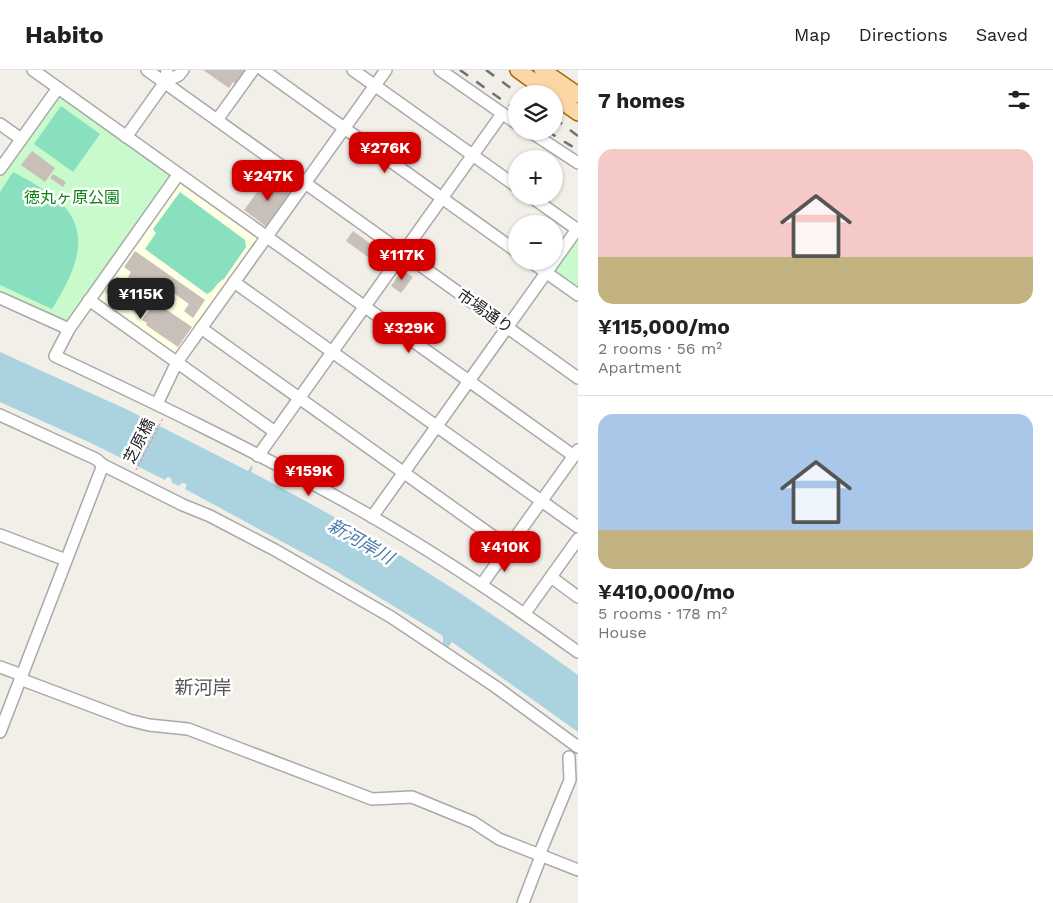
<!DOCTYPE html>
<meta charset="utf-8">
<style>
body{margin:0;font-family:"Work Sans","Noto Sans JP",sans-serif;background:#f6f6f6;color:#202124;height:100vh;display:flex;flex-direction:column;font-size:19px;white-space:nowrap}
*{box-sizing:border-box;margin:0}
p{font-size:16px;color:#757577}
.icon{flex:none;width:28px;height:28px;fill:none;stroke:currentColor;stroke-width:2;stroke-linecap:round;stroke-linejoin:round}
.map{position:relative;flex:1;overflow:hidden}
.panel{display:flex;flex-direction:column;background:#fff;width:475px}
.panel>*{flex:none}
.tools{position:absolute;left:508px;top:15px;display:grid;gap:10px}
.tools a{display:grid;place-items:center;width:55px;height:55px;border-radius:50%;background:#fff;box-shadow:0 1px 4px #0004;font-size:25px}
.price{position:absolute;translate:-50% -42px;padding:0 11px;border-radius:10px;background:#d40000;color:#fff;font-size:16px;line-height:32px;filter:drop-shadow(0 1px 2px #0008)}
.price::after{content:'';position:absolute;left:50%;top:30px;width:15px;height:11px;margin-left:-8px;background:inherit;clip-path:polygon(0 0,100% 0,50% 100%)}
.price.active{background:#222;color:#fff}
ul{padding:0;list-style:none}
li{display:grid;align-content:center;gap:10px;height:265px;padding:0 20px}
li+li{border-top:1px solid #e0e0e0}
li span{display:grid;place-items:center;height:155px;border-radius:15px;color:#555}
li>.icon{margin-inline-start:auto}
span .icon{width:90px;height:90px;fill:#fffc;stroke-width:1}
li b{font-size:21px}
h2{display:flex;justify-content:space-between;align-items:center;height:60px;padding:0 20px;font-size:21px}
header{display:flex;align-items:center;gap:30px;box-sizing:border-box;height:70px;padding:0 25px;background:#fff;border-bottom:1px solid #e0e0e0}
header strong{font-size:24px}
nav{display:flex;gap:28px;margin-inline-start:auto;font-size:18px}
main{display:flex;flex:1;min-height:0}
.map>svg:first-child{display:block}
</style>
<header>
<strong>Habito</strong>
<nav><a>Map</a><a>Directions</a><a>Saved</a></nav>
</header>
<main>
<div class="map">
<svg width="578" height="833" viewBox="0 0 578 833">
<rect width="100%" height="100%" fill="#f2efe9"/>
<path fill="#ffffe5" d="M183,111L260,166L174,286L97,231V227L179,112Z"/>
<g fill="#c8facc">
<path d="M57,27H62L170,105L171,109L68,253L0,225V107Z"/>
<path d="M578,166V221L553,203Z"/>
</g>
<g fill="#88e0be">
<path d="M61,36L100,64L73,102L34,74Z"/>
<path d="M13,102C28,110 45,119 59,131C95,164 73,205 52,239L0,215V122Z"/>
<path d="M180,122L245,170L246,177L224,209C216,212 215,221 207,224L145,179L156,163L153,159Z"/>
</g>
<g fill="#aad3df">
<path d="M118,211L142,229L136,236L112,219Z"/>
<path d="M0,282L128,340L248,401L251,396L253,397L251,402C312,434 372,467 430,504C481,536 529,570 578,605V662L452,572L448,577L443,573V566L329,497L185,419L187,414L182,413L179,416L172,413L171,408L167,407L165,410L91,373L0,332Z"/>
</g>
<g fill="#c7bfb8" fill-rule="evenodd">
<path d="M203,0H246L235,14L233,12L229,18Z"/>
<path d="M32,81L55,98L45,112L21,95Z"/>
<path d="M53,104L66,112L63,117L50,108Z"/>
<path d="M269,106L293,124L268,158L244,140Z"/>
<path d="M353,161L390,188L383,198L346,171Z"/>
<path d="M135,181L205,230L193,248L184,241L189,234L175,224L168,220L164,226L152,218L150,222L128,207L131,202L124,197Z"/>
<path d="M402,200L413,207L401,223L391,216Z"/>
<path d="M117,206L147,229L136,244L123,234L120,238L113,232L115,229L105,222ZM118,211L142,229L136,236L112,219Z"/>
<path d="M155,232L192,257L178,277L146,255L147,253L142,250Z"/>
</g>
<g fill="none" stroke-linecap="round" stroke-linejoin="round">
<g stroke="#a9a9a9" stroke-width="14">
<g id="minor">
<path d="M33,0L574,386"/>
<path d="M147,0L578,308"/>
<path d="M263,0L516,181"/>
<path d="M353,0L516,116"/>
<path d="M440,0L516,53"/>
<path d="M165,12L179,5L183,0"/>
<path d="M217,50L253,0"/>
<path d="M0,54L21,69"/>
<path d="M529,61L578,93"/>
<path d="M126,67L165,12L167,0"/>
<path d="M0,99L58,18"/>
<path d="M178,105L69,259L55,286C153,332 251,379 346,432C427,477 503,528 578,582"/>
<path d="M530,126L578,160"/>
<path d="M530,191L578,225"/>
<path d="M234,212L578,457"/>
<path d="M0,228L69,259"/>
<path d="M89,230L275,362"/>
<path d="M201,258L508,477"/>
<path d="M157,334L177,292L386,0"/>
<path d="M0,345L96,389L103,395L183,435L210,446L275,480L391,547L496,617L578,677"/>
<path d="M258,386L502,44"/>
<path d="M372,447L578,158"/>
<path d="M0,465L66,490"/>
<path d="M551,507L578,527"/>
<path d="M482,514L578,380"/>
<path d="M525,543L578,469"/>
<path d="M0,597L22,605"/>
<path d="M20,609L129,650L149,655L188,659L372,729L412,727L473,752L499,769L578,800"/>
<path d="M0,662L103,395"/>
<path d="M539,785L570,710L569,687"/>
<path d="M523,833L541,786"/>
</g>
</g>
<g stroke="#a06b00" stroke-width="18">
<g id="major">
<path d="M518,0L551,24"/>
<path d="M542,0L578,25"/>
<path d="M554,26L578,43"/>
</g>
</g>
<path stroke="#fa8072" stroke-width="1" stroke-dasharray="2.5 2.5" stroke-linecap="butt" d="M136,400L163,348"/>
<use href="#minor" stroke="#fff" stroke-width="11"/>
<use href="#major" stroke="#fcd6a4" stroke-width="15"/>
<g stroke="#707070" stroke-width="2.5" stroke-dasharray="10 10" stroke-linecap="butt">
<path d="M460,0L516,40"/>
<path d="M486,0L519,24"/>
<path d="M554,48L578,66"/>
<path d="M547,61L578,80"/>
</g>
</g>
<g text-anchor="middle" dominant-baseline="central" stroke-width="5" stroke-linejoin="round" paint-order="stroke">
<g font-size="16" fill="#0c8416" stroke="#fff">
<text x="72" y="127">徳丸ヶ原公園</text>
</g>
<g font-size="16" fill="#222" stroke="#fff">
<text transform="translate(485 241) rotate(35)">市場通り</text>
<text transform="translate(139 371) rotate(-63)">芝原橋</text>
</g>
<g font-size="18" font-style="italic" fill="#4a7aab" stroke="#fff">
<text transform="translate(361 471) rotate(30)">新河岸川</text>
</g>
<g font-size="19" fill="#555" stroke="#fff">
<text x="203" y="617">新河岸</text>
</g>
</g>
</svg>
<div class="tools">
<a><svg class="icon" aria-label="layers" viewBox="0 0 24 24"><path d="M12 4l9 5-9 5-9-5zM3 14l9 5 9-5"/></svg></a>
<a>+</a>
<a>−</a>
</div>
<b class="price" style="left:385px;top:104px">¥276K</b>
<b class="price" style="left:268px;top:132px">¥247K</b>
<b class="price" style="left:402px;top:211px">¥117K</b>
<b class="price active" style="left:141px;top:250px">¥115K</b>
<b class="price" style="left:409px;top:284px">¥329K</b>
<b class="price" style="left:309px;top:427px">¥159K</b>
<b class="price" style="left:505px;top:503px">¥410K</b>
</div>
<section class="panel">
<h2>7 homes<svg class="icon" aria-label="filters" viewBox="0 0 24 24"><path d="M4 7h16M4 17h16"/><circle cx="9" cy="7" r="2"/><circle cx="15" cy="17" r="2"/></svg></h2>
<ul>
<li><span style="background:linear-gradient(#f6c9c9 70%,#c2b280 0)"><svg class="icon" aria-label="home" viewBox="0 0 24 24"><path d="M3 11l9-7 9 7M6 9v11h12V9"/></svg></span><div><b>¥115,000/mo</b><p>2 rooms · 56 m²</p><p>Apartment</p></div></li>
<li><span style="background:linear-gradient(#a9c7e8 75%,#c2b280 0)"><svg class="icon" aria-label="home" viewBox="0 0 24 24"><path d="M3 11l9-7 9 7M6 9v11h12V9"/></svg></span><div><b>¥410,000/mo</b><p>5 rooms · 178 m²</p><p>House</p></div></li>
</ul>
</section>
</main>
